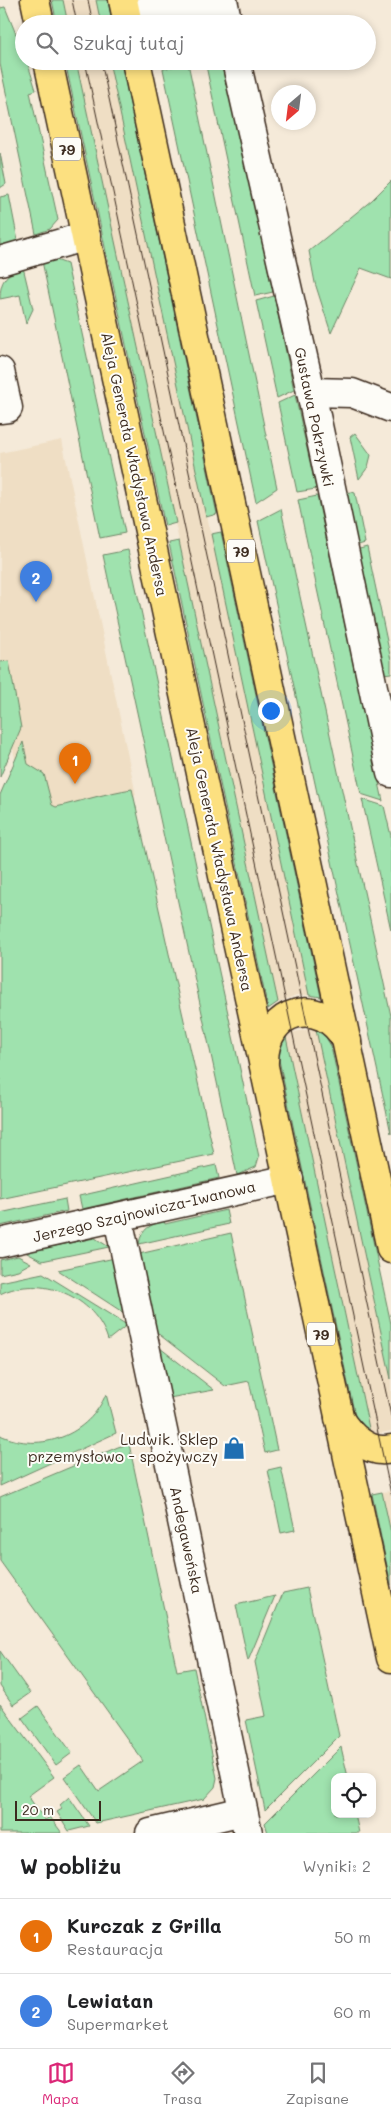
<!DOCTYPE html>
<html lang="pl">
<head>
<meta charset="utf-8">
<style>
  :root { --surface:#fff; --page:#f2f2f2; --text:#202124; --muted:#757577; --line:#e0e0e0; --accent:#db2777 }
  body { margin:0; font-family:Mali,sans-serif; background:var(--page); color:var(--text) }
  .controls { position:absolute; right:15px; bottom:15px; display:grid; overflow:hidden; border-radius:10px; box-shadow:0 2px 8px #0003 }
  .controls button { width:45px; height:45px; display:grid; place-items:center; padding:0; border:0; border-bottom:1px solid var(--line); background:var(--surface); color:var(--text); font:25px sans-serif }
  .compass { position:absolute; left:271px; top:85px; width:45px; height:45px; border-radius:50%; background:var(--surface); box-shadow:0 2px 8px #0003; rotate:208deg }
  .scale { position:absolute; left:15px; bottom:12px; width:86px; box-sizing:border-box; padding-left:5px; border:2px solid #3b2a1e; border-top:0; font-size:14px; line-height:18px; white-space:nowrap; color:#3b2a1e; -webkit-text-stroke:4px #fdfcf7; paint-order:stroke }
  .you { position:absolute; left:270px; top:710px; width:18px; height:18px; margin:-12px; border:4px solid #fff; border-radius:50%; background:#1a73e8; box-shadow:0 0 0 8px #1a73e833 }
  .badge { display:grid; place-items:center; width:32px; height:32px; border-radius:50%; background:var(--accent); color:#fff; font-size:16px; font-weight:700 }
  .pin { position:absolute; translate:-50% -41px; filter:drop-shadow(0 1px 2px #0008) }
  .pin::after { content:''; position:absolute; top:26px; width:18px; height:15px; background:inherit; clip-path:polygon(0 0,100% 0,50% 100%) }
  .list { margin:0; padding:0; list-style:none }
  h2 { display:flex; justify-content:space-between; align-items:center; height:65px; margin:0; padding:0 20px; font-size:21px }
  h2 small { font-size:16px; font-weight:400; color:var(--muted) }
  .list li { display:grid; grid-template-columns:32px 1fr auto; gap:15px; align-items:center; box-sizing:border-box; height:75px; padding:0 20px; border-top:1px solid var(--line) }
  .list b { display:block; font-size:19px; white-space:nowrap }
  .list p { margin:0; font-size:16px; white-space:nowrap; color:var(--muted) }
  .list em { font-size:16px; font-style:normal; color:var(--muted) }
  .icon { flex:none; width:28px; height:28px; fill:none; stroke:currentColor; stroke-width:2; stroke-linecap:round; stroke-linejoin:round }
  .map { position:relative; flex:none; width:391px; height:1833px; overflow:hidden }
  .search { position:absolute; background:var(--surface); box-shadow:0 2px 8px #0003; left:15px; right:15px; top:15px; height:55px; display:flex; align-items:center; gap:12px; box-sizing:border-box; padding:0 18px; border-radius:28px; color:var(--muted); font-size:19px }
  .sheet { height:215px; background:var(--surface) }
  nav { display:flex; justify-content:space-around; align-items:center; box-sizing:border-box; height:70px; border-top:1px solid var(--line); background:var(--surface); font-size:14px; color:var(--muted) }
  nav a { display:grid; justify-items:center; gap:2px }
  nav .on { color:var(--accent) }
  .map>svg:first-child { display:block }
</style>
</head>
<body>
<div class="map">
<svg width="391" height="1833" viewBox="0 0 391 1833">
  <rect width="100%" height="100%" fill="#f5ead9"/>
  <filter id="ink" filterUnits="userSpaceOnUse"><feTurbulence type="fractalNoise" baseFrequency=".02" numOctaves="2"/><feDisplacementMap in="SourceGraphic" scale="10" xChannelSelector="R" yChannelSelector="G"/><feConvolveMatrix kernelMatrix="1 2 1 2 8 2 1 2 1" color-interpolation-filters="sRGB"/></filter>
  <g filter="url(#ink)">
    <g fill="#efdec4">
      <path d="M63,0H96L101,24H68Z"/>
      <path d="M76,61H109L211,534L309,995H296L278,1003Z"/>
      <path d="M62,440L136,795L27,817L0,686V453Z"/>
      <path d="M310,1029L316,1030L391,1379V1431L381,1433H370L286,1037L290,1033Z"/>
      <path d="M391,1491V1533L382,1492Z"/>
    </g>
    <g fill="#9fe2ae" stroke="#6d8666">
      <path d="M52,0H63L68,24H57Z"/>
      <path d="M96,0H108L113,24H101Z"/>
      <path d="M5,7L24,54V61H27L36,90L30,92L58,220L50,229L36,234L0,64V8Z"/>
      <path d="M65,61H76L176,523L165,526Z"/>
      <path d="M109,61H121L217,514L206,517Z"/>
      <path d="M205,61H223L273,292L255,296Z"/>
      <path d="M188,63L277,488L256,502L163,69Z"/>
      <path d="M0,153L6,184L0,188Z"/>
      <path d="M391,181V279L361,268L331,333L315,283L309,251L372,200Z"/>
      <path d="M9,195L18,241L0,247V197Z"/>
      <path d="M56,260L67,264L125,533L100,538L42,261Z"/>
      <path d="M23,267L33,309L26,324L20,295L0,299C0,281 6,273 23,267Z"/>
      <path d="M274,296L294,390L277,398L256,301Z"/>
      <path d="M295,395L316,489L297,492L278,403Z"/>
      <path d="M355,433L371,455L368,467L359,479L350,437Z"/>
      <path d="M352,492L355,493L365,543L355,546L344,493Z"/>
      <path d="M317,496L383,801L361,794L298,500Z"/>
      <path d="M281,509L391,1016V1133L258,521Z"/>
      <path d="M221,532L321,997L309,995L211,534Z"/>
      <path d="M179,541L278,1002L268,1009L169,543Z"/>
      <path d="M367,547L391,660V673L383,674L356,550Z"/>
      <path d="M128,550L259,1157L256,1167L237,1175L103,555Z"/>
      <path d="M9,661L21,728L0,777V662Z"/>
      <path d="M23,742L28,764L44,774L52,805L56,807C82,801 106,793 132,789L214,1154L0,1199V795Z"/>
      <path d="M362,799L384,806L391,836V930Z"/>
      <path d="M316,1030L324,1034L331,1046L391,1324V1379Z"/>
      <path d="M286,1037L370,1433L355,1416L279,1060V1048Z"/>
      <path d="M216,1165L219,1178L82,1209L79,1196Z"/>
      <path d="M65,1199L67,1211L0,1226V1213Z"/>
      <path d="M226,1210L229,1224L139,1244C141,1229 151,1224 164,1221L165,1224Z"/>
      <path d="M231,1233L277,1450L265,1453L249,1381L225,1386L156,1332L139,1254Z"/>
      <path d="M95,1238L109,1247L42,1261L25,1252Z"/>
      <path d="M18,1256L31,1263L18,1270L0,1274V1260Z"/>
      <path d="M115,1258L127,1315L58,1270Z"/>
      <path d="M43,1273L127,1325L108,1340C95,1296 41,1274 0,1294V1282Z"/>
      <path d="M160,1348L214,1390L169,1398Z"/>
      <path d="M106,1394L116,1433L0,1486V1435C41,1454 89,1435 106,1394Z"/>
      <path d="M129,1444L177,1671L194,1668L217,1778L215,1787L204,1799L96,1823L64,1777L81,1765L99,1791L143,1761L0,1561V1497L118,1447Z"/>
      <path d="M281,1467L295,1530L281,1533L268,1470Z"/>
      <path d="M382,1492L391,1533V1585L372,1494Z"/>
      <path d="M307,1588L339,1736L265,1810L246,1720L266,1716L255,1662L283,1593Z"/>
      <path d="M275,1596L248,1661L236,1605Z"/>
      <path d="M0,1651L30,1693L13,1705L0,1686Z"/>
      <path d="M0,1704L54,1777L28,1796L45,1820L50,1817L62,1833H0Z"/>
      <path d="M38,1706L72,1753L56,1765L22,1718Z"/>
      <path d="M341,1747L348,1777H335V1814H355L359,1833H268L265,1823Z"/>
      <path d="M69,1797L89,1826L69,1831L57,1812L62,1809L60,1805Z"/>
    </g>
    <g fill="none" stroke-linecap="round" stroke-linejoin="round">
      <defs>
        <g id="minor">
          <path d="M223,0L228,24"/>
          <path d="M126,14L222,0"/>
          <path d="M236,61L311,392L391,773"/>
          <path d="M0,261L86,236"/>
          <path d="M0,371L8,408L0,409"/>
          <path d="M311,392L352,393L391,408"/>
          <path d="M118,1218L248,1833"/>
          <path d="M0,1243L289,1179"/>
          <path d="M150,1833L243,1811"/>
        </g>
        <g id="major">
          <path d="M35,0L40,24"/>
          <path d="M123,0L128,24"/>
          <path d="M48,61L391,1658"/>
          <path d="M136,61L391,1249"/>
          <path d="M264,1061C265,1008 321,994 347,1041"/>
          <path d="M339,1418C349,1435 369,1455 391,1449"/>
        </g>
      </defs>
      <use href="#minor" stroke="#3b2a1e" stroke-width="31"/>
      <use href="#major" stroke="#3b2a1e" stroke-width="31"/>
      <use href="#minor" stroke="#fdfcf7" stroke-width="28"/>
      <use href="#major" stroke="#fce080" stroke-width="28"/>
      <g stroke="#3b2a1e" stroke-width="1">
        <path d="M72,0L77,24"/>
        <path d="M88,0L93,24"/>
        <path d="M85,61L391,1494"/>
        <path d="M101,61L391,1416"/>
      </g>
    </g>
  </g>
  <defs>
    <symbol id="shop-bare" viewBox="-9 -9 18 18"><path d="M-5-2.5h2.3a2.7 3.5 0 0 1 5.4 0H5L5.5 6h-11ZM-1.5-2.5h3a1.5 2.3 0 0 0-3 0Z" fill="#1f6fb2" stroke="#fdfcf7" stroke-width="2.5" paint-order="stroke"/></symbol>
  </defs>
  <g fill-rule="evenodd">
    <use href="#shop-bare" x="218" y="1432" width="32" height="32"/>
  </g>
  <g text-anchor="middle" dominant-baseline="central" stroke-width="4" stroke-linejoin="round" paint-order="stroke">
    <g fill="#fdfcf7" stroke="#75695f" stroke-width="1">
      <rect x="53" y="137.5" width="28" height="23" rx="4"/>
      <rect x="227" y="539.5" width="28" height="23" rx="4"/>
      <rect x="307" y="1322.5" width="28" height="23" rx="4"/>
    </g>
    <g font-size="14" font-weight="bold" fill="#3b2a1e">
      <text x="67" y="149">79</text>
      <text x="241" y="551">79</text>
      <text x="321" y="1334">79</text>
    </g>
    <g font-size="15" fill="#3b2a1e" stroke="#fdfcf7">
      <text transform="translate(315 417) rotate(78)">Gustawa Pokrzywki</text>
      <text transform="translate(135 464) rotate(78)">Aleja Generała Władysława Andersa</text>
      <text transform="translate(220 859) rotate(78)">Aleja Generała Władysława Andersa</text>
      <text transform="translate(144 1211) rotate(-13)">Jerzego Szajnowicza-Iwanowa</text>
      <text transform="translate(187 1540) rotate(78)">Andegaweńska</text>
    </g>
    <g font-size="15" fill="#3b2a1e" stroke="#fdfcf7" text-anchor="end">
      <text x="218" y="1439">Ludwik. Sklep<tspan x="218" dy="17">przemysłowo - spożywczy</tspan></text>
    </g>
  </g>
</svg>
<div class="controls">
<button><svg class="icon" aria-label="locate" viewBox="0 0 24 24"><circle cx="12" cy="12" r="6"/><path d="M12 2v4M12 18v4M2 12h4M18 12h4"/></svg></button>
</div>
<svg class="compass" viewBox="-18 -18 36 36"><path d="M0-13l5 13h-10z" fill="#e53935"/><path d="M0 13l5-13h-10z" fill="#757577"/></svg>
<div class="scale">20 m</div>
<div class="you"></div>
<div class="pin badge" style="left:75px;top:784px;background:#e8710a">1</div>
<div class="pin badge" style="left:36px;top:602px;background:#3f7fe0">2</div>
<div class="search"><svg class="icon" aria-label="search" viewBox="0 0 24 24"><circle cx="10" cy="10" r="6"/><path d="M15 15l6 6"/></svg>Szukaj tutaj</div>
</div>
<section class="sheet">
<h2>W pobliżu<small>Wyniki: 2</small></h2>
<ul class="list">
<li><span class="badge" style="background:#e8710a">1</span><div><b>Kurczak z Grilla</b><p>Restauracja</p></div><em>50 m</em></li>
<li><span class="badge" style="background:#3f7fe0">2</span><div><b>Lewiatan</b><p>Supermarket</p></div><em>60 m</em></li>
</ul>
</section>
<nav>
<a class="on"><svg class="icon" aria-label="map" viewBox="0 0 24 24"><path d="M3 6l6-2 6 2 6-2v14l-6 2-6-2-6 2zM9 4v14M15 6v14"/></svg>Mapa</a>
<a><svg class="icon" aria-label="directions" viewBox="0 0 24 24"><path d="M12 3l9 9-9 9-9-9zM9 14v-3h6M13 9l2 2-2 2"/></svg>Trasa</a>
<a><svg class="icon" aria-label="saved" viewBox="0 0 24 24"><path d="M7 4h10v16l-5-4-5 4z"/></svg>Zapisane</a>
</nav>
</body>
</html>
